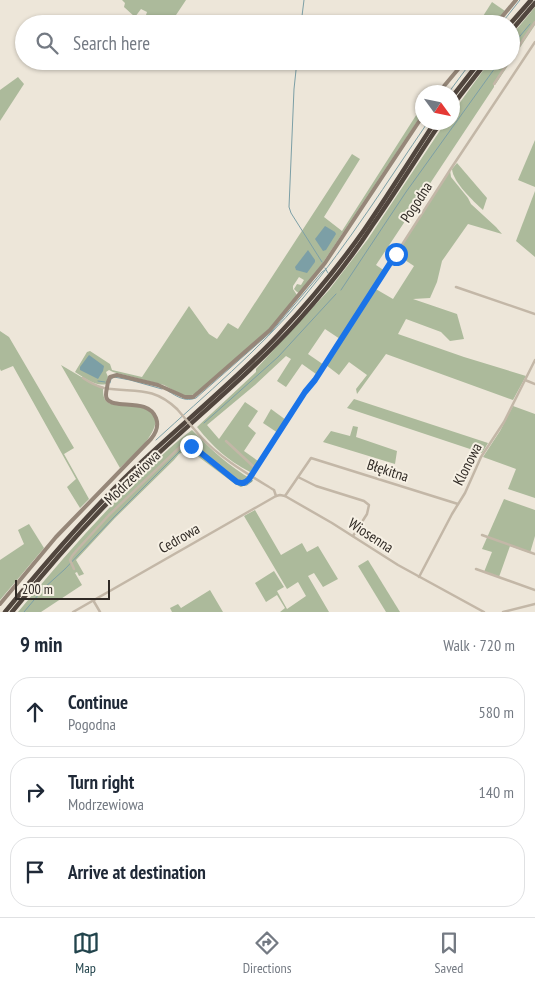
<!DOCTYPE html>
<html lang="en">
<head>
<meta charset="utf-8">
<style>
  :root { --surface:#fff; --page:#f2f2f3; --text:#1f2937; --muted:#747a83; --line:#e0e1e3; --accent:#22444c }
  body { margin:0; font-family:"PT Sans Narrow",sans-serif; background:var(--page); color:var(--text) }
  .compass { position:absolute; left:415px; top:85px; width:45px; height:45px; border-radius:50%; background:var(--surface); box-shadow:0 1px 4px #0004; rotate:123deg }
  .scale { position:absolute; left:15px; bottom:12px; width:95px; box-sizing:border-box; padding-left:5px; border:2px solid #312b26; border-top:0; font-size:14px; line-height:18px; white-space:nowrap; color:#312b26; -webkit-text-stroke:4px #f6f0e4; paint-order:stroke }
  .stop { position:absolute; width:15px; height:15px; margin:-11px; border:4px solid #1a73e8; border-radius:50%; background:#fff }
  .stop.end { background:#1a73e8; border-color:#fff; box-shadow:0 1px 5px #0008 }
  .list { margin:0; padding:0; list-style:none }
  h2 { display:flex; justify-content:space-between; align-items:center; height:65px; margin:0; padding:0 20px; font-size:21px }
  h2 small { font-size:16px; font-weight:400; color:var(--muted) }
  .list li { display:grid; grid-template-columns:32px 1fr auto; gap:15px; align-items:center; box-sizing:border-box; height:70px; margin:0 10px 10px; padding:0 10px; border:1px solid var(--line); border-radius:20px }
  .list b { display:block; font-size:19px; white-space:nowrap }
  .list p { margin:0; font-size:16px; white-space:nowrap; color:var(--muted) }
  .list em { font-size:16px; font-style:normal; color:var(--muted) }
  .icon { flex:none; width:28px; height:28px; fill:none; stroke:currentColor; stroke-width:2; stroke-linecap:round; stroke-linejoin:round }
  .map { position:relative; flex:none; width:535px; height:612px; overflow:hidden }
  .search { position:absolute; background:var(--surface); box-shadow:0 1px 4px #0004; left:15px; right:15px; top:15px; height:55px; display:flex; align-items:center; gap:12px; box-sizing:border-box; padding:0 18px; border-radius:28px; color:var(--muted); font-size:19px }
  .sheet { height:305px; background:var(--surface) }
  nav { display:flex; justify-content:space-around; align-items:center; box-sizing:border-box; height:70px; border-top:1px solid var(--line); background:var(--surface); font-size:14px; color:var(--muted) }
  nav a { display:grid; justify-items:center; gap:2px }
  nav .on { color:var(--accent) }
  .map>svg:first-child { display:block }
</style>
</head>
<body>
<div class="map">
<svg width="535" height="612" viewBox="0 0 535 612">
  <rect width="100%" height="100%" fill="#ede6d9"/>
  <g fill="#acba9b">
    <path d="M122,0H186L170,24H161L146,15L147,12L141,9L135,17L124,7L125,3Z"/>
    <path d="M492,2L505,11L494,24H478Z"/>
    <path d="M535,7V25L511,61V36Z"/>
    <path d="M490,61H511L495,85L494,84V87L376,265L385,271L340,339L325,329L308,354L324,365L374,288L393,299L414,266L396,254L450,170L451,177L468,198L471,204L496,227L502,234L468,224L442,261L437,282L430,298L413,299L457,314L464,339L450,341L441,332L406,319L398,334L464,357L526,376L513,400L386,354L357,394L356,389L367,375L349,362L339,375L326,365L313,386L310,384L316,374L302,364L286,387L277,381L291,359L286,356L255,385L207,425L219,439L245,402L258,411L248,426L256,433L244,451L258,461L250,472C226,459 214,448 197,427L256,372V369L329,290L368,239L445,123L452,122L453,112Z"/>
    <path d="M18,77L24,84L0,121V90Z"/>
    <path d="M422,106V114L320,267L299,293L297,292L294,289L297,284L301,285L304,280L299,277L293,286V289L297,295L270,328L196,393L190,396L180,394L164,385L113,372L109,370L106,372L108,377L106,384C96,387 83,377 75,372L87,352L90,351L110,364L112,370L142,377L189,306L209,334L217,339L228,323L238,329L352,154L360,159L324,217L342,231Z"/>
    <path d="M535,140V187L518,180Z"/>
    <path d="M457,163L487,198L483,210C473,201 453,182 452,169Z"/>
    <path d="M535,191V257L516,241Z"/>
    <path d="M0,331L9,337L74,448L64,454L89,499L80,508L67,487L76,479L13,366L1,371L0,369Z"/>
    <path d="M61,365L95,385L103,387C103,395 103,401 111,404C121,405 133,405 143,408C177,420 131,457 120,468Z"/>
    <path d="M354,399L488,443L482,453L347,408Z"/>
    <path d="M513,406L535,414V498L508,489L516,469L483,457L500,431Z"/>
    <path d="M271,409L286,420L278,433L263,423Z"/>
    <path d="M353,426L358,427L356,437L397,451L395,464L323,442L331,431L350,436Z"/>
    <path d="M192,430C212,450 228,466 253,480L252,482L241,487L235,484L192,452L187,450L179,454L174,460L115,518L76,560L84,574L79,576L77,572L75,573L82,585L41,612H18C58,564 99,516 144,473C159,458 175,442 192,430Z"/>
    <path d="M504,499L535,510V536L530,553L510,546L499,577L484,572L492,552L482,549Z"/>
    <path d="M255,510L281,555L302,543L307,552L318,546L338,579L323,587L314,573L308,576L329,612H280L285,608L277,595L266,602L255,583L274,571L284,587L277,591L287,609L306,596L298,582L287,589L244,516Z"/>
    <path d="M29,524L44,548L0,600V560L24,544L18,530Z"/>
    <path d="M368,560L400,612H386L358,566Z"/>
    <path d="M210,590L223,612H172L170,608L178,604L181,608Z"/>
  </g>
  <g fill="#7c9fa6">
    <path d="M325,226L335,232L336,234L326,250L323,251L315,239Z"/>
    <path d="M308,250L315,260V262L307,273L296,270L295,267Z"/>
    <path d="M89,355L104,366L103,371L98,379L80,370V367Z"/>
  </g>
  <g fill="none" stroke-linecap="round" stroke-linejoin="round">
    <g stroke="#7c9fa6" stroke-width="1">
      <path d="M301,24L304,0"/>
      <path d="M501,24L520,0"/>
      <path d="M511,47L530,24"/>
      <path d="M297,61L294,89L289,207L291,213L322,262"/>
      <path d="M449,92L472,61"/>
      <path d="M325,268L328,273"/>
      <path d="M341,290L406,192L500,61"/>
      <path d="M98,381L105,382"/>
      <path d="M110,383L111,379L114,377L130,380L162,389"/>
      <path d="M168,391C178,397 185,402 196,398L272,331L322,272L325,270"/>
      <path d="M204,423L278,357L336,294"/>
      <path d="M156,440C206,394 258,351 303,298C349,243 387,182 428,122"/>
      <path d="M24,612L44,588L65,569L114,517L181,450L186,448L194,451L240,486L247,485L252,481"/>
    </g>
    <g stroke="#c3b7a7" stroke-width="2.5">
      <path d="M511,58L535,22"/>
      <path d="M494,84L509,61"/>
      <path d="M456,287L535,314"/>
      <path d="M83,378C89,382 96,386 104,388C134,393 152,385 177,409"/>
      <path d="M525,380L535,384"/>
      <path d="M200,436C221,459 248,474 274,490L276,496"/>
      <path d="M226,441L255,468"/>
      <path d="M298,477L316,486L364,501L369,505L367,514L353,536"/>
      <path d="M285,496L311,458L458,504"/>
      <path d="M482,535L535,554"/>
      <path d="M74,569L70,560L72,556L77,550L109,515L180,447L186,446L194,448L237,482L243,483L249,479L305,392L315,380L450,170L535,42"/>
      <path d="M476,569L535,590"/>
      <path d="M419,577L452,514L465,493L481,457L504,422L535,360"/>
      <path d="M93,600L100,612"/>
      <path d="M73,612L276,496L280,495L285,496L332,523L398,565L484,612"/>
      <path d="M503,612L535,604"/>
    </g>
    <g stroke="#968779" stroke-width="4">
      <path d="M496,24L516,0"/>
      <path d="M439,92L465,61"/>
      <path d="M0,604L56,537L151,439C156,433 159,426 156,418C148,397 115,410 107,399C105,396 106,392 107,388C107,384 108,381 110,377L117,375L158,385L185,397H193L199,392L270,330L325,263L422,117"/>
    </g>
    <g stroke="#51463e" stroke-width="4.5">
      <path d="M510,24L531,0"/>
      <path d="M511,31L535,3"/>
      <path d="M452,97L480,61"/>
      <path d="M452,106L487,61"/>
      <path d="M5,612C46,562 88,513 134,469C181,424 233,383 278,335C309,302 338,267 364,230C388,195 411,158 435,122"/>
      <path d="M12,612C53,561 96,512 144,467C195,418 250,374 298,321C325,291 350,260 372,226C396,192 417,157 441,122"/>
    </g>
    <path stroke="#c3b7a7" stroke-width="2.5" d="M177,409L200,436"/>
  </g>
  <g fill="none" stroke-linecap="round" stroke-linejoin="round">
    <path stroke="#1a73e8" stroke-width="6" d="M191,446L201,453L237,482C243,484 245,483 249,479L305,392L315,380L396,254"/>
  </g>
  <g text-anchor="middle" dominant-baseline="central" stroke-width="4" stroke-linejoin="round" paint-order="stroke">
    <g font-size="15" fill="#312b26" stroke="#f6f0e4">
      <text transform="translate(416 202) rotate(-57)">Pogodna</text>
      <text transform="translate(467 464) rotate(-63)">Klonowa</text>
      <text transform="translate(388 470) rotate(18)">Błękitna</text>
      <text transform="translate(132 477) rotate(-44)">Modrzewiowa</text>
      <text transform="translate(371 535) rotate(33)">Wiosenna</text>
      <text transform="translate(179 538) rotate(-30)">Cedrowa</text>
    </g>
  </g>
</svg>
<svg class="compass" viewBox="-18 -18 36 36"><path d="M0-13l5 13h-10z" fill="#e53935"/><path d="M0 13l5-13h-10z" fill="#747a83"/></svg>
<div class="scale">200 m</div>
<div class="stop" style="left:396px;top:254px"></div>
<div class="stop end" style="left:191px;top:446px"></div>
<div class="search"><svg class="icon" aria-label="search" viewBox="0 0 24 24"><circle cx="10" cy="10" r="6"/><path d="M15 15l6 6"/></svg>Search here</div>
</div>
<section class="sheet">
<h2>9 min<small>Walk · 720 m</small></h2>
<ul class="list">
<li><svg class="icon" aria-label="ahead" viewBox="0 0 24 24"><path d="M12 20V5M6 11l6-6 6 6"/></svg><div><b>Continue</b><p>Pogodna</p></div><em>580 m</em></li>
<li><svg class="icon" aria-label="right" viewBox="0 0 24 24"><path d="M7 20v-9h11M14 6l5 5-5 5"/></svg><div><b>Turn right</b><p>Modrzewiowa</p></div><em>140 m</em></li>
<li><svg class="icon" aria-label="arrive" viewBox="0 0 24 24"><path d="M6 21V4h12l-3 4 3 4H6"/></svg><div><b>Arrive at destination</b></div></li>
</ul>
</section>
<nav>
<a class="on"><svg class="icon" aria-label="map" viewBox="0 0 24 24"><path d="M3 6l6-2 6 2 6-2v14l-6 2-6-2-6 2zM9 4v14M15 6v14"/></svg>Map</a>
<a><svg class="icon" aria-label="directions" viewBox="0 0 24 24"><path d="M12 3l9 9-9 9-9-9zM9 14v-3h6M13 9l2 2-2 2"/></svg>Directions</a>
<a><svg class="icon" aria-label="saved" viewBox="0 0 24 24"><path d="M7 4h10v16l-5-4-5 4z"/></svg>Saved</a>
</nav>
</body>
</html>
